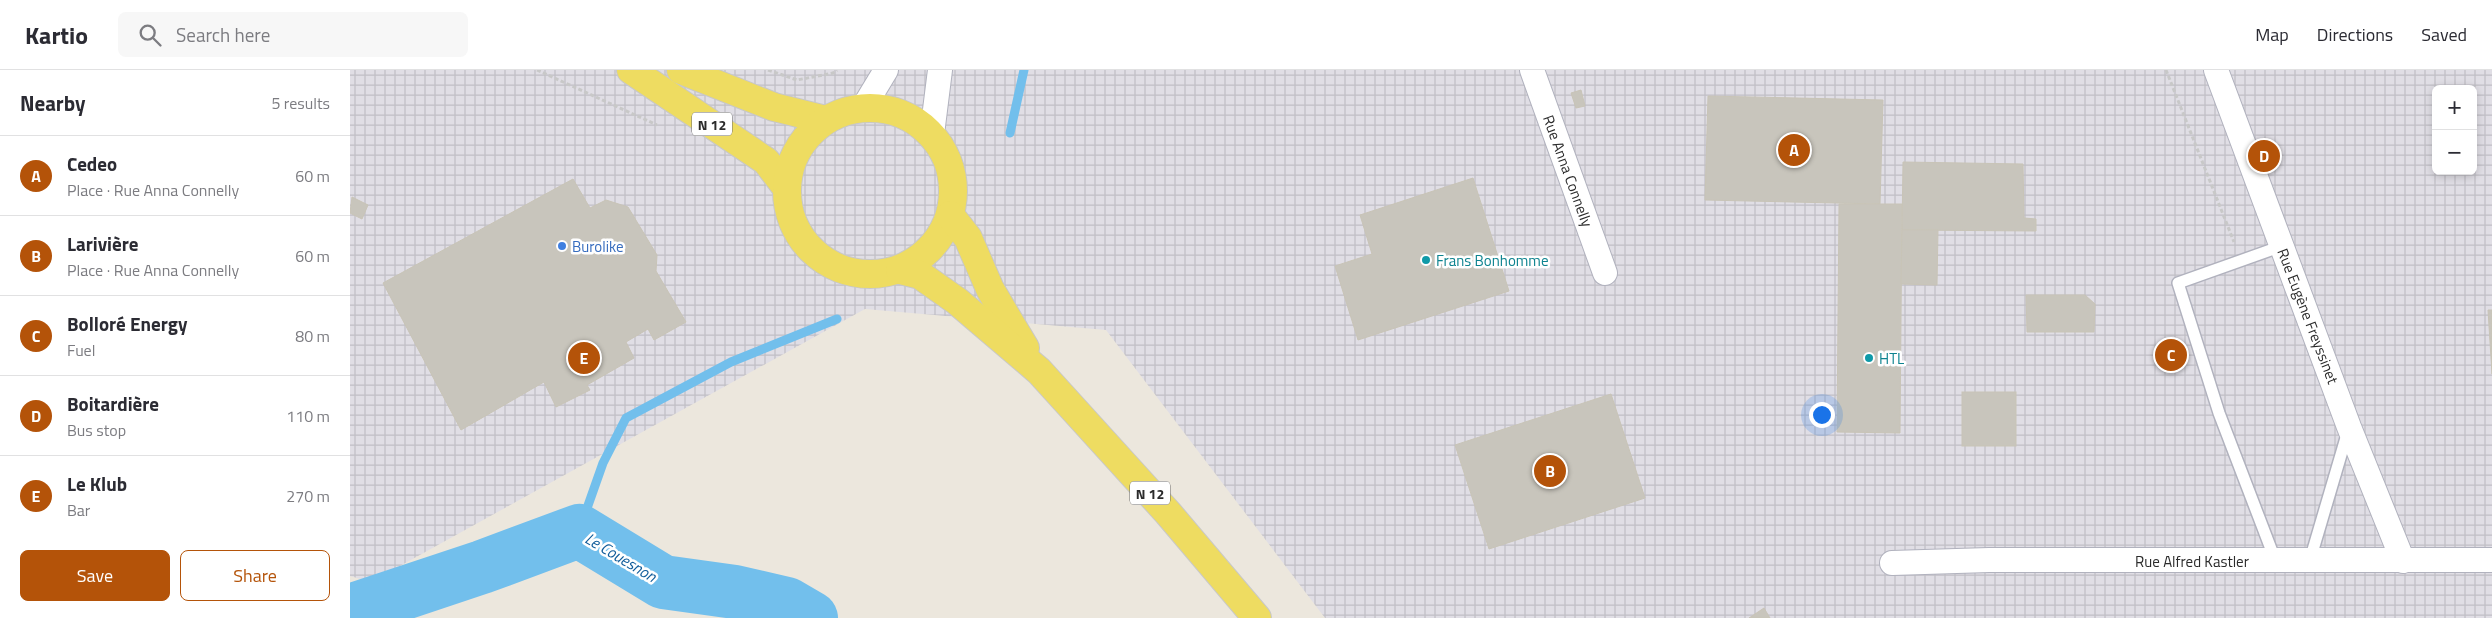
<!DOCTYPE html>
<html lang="en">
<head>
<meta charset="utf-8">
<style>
  :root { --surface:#fff; --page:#f7f7f7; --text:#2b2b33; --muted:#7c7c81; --line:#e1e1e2; --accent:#b45309 }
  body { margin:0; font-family:"Titillium Web",sans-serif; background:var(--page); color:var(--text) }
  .controls { position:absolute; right:15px; top:15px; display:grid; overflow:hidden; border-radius:8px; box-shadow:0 2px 8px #0003 }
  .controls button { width:45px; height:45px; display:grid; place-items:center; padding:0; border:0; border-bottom:1px solid var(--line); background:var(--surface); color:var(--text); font:25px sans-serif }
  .you { position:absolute; left:1471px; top:344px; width:18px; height:18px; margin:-12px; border:4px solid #fff; border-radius:50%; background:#1a73e8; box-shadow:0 0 0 8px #1a73e833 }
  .badge { display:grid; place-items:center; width:32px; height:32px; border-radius:50%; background:var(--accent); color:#fff; font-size:16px; font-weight:700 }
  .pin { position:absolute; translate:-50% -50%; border:2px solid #fff; box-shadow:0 1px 5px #0006 }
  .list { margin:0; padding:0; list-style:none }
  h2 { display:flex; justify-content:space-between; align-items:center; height:65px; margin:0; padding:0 20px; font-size:21px }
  h2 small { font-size:16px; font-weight:400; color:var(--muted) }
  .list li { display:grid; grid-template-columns:32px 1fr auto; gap:15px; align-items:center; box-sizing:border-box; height:80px; padding:0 20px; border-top:1px solid var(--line) }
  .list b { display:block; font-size:19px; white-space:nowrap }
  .list p { margin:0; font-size:16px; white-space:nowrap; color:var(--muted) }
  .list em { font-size:16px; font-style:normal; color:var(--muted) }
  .actions { display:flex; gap:10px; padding:15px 20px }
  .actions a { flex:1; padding:11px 0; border:1px solid var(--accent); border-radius:8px; text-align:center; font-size:18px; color:var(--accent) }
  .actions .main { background:var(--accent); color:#fff }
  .icon { flex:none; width:28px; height:28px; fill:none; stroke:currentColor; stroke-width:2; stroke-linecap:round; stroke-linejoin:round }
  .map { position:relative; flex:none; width:2142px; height:548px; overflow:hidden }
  header { display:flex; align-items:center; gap:30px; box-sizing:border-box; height:70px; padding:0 25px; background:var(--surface); border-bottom:1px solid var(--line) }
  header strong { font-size:24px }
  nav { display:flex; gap:28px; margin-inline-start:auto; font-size:18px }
  .search { width:350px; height:45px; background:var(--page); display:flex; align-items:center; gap:12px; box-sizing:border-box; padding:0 18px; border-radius:8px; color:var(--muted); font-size:19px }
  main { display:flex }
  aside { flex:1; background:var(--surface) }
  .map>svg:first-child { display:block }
</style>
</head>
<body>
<header>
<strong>Kartio</strong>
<div class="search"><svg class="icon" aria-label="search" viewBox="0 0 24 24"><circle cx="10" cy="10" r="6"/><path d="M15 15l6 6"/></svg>Search here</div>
<nav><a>Map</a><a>Directions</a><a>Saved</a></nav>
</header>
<main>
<aside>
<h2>Nearby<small>5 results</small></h2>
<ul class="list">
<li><span class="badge">A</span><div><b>Cedeo</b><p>Place · Rue Anna Connelly</p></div><em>60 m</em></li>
<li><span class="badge">B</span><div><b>Larivière</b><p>Place · Rue Anna Connelly</p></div><em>60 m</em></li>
<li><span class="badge">C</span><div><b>Bolloré Energy</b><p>Fuel</p></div><em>80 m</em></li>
<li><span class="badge">D</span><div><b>Boitardière</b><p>Bus stop</p></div><em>110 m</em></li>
<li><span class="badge">E</span><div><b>Le Klub</b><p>Bar</p></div><em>270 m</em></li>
</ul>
<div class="actions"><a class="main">Save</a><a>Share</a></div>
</aside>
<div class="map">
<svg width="2142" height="548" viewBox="0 0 2142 548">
  <defs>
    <pattern id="industrial-grid" width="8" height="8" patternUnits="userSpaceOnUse" patternTransform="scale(1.25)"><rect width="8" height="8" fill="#e0dee5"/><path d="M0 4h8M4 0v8" fill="none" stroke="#c0bfc5"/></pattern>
  </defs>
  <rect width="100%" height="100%" fill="#ece7dd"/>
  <path fill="url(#industrial-grid)" fill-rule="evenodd" d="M0,0H2142V548H975L756,260L515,239L21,512L0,506ZM2086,19H2123V101H2086Z"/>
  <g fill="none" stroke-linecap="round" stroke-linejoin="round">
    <g stroke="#72bfec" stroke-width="9">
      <path d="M660,63L674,0"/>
      <path d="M229,461L253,393L276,348L381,292L487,249"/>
    </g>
    <path stroke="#72bfec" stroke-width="54" d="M0,541L132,497L229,461L313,512L385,522L437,534L461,548"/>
  </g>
  <g fill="#c8c5bc" stroke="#c8c4b7">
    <path d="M1231,20L1235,36L1226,38L1221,23Z"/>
    <path d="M1358,26L1533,30L1530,134L1355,130Z"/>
    <path d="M1553,92L1673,94L1674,148L1686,149V161L1552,160Z"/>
    <path d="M1123,108L1159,221L1008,270L985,196L1022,184L1010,145Z"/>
    <path d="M223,109L240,138L256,130L278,137L307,185L306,201L336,252L304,270L298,259L276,272L284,288L237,315L240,320L206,337L194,312L111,360L33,213Z"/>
    <path d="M2,127L18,135L12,149L0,143Z"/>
    <path d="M1489,134H1552L1550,363L1487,362Z"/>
    <path d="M1552,160H1588L1587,215L1551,214Z"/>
    <path d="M1676,225H1735L1745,234L1744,262H1677Z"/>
    <path d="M2138,240H2142V304Z"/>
    <rect x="1612" y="322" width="54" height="54"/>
    <path d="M1261,324L1295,428L1139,479L1105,375Z"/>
    <path d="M1414,538L1420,548H1399Z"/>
  </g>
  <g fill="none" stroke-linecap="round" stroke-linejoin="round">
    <defs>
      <g id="service">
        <path d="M1960,490L1998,361"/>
        <path d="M1926,492L1869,343L1828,213L1932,176"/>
      </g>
      <g id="minor">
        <path d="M1182,0L1255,203"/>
        <path d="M1866,0L1999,357L2053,491"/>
        <path d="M513,38L536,0"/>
        <path d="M582,64L590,0"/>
        <path d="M1542,493L1639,490H2142"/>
      </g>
      <g id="primary">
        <path d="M281,0L416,91L436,117"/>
        <path d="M331,0L424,37L476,50"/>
        <circle cx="520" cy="121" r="83"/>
        <path d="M600,145L618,168L640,219L675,278"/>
        <path d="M550,200L570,205L607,231L689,301L818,443L907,548"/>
      </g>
    </defs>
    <use href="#service" stroke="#b1b2be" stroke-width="14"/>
    <use href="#minor" stroke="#b1b2be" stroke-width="26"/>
    <use href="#primary" stroke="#c8c8c8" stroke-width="30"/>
    <g stroke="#c8c8c8" stroke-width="3" stroke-dasharray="4 2.5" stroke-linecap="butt">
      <path d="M187,0L307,55"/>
      <path d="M418,0L447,10L483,3L487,0"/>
      <path d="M1816,0L1884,172"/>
    </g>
    <use href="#service" stroke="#fff" stroke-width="11"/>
    <use href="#minor" stroke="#fff" stroke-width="24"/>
    <use href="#primary" stroke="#eedc61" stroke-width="28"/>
  </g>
  <circle fill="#3f7fe0" stroke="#fff" stroke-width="2" cx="212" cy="176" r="5"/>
  <g fill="#0f9aa8" stroke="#fff" stroke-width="2">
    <circle cx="1076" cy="190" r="5"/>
    <circle cx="1519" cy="288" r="5"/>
  </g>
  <g text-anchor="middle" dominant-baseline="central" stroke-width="5" stroke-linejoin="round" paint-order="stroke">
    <g fill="#fff" stroke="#6b6b6b" stroke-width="1">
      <rect x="342" y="42.5" width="40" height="23" rx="4"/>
      <rect x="780" y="411.5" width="40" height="23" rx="4"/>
    </g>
    <g font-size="14" font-weight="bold" fill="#2b2b2b">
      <text x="362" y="54">N 12</text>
      <text x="800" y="423">N 12</text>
    </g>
    <g font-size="15" fill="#2b2b2b" stroke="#fff">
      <text transform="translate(1218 101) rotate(70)">Rue Anna Connelly</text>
      <text transform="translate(1958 246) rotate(69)">Rue Eugène Freyssinet</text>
      <text x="1842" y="491">Rue Alfred Kastler</text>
    </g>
    <g font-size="15" fill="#366cbe" stroke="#fff" text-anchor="start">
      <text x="222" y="176">Burolike</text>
    </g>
    <g font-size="15" fill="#0d838f" stroke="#fff" text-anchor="start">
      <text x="1086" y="190">Frans Bonhomme</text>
      <text x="1529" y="288">HTL</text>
    </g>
    <g font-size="16" font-style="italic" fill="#105c9a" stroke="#fff">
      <text transform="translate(271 487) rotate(31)">Le Couesnon</text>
    </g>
  </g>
</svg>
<div class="controls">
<button>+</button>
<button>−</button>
</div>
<div class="you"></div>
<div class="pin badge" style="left:1444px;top:80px">A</div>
<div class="pin badge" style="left:1200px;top:401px">B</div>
<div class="pin badge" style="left:1821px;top:285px">C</div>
<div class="pin badge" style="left:1914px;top:86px">D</div>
<div class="pin badge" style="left:234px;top:288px">E</div>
</div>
</main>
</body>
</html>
